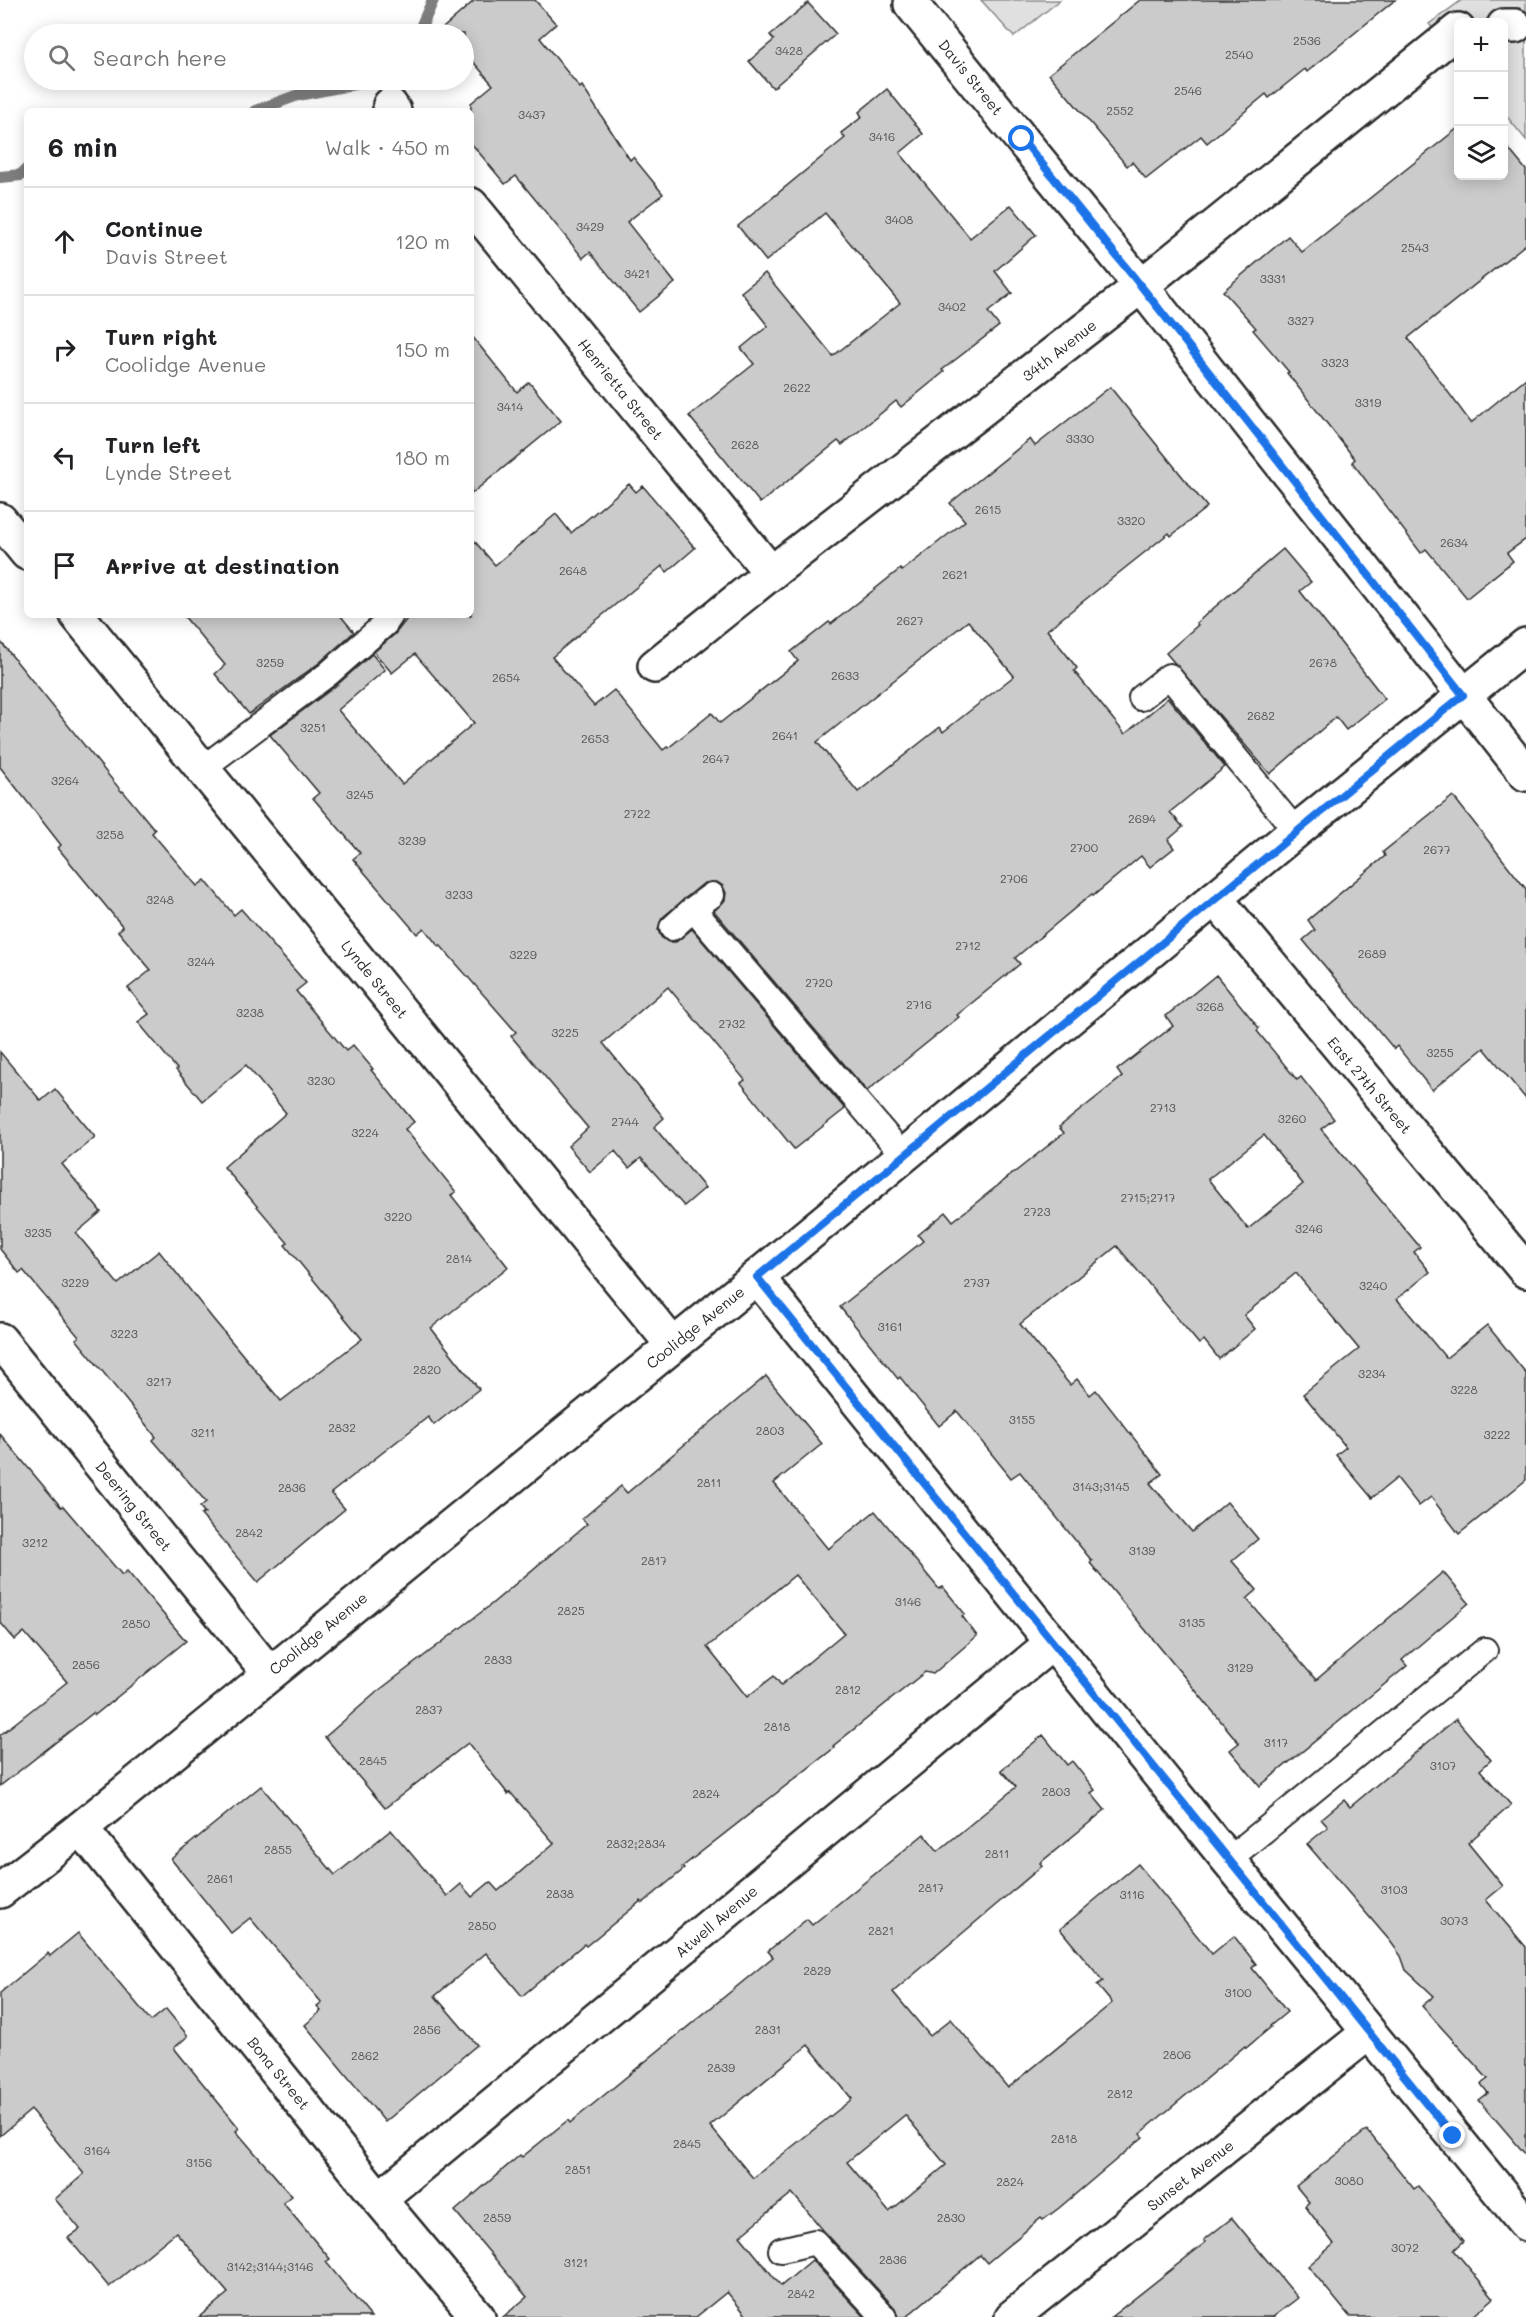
<!DOCTYPE html>
<html lang="en">
<head>
<meta charset="utf-8">
<style>
  :root { --surface:#fff; --page:#f6f6f6; --text:#202124; --muted:#757577; --line:#e0e0e0 }
  body { margin:0; font-family:Mali,sans-serif; background:var(--page); color:var(--text) }
  .controls { position:absolute; right:18px; top:18px; display:grid; overflow:hidden; border-radius:9px; box-shadow:0 3px 15px #0003 }
  .controls button { width:54px; height:54px; display:grid; place-items:center; padding:0; border:0; border-bottom:2px solid var(--line); background:var(--surface); color:var(--text); font:30px sans-serif }
  .stop { position:absolute; width:18px; height:18px; margin:-14px; border:4px solid #1a73e8; border-radius:50%; background:#fff }
  .stop.end { background:#1a73e8; border-color:#fff; box-shadow:0 2px 6px #0008 }
  .list { margin:0; padding:0; list-style:none }
  h2 { display:flex; justify-content:space-between; align-items:center; height:78px; margin:0; padding:0 24px; font-size:26px }
  h2 small { font-size:20px; font-weight:400; color:var(--muted) }
  .list li { display:grid; grid-template-columns:39px 1fr auto; gap:18px; align-items:center; box-sizing:border-box; height:108px; padding:0 24px; border-top:2px solid var(--line) }
  .list b { display:block; font-size:22px; white-space:nowrap }
  .list p { margin:0; font-size:20px; white-space:nowrap; color:var(--muted) }
  .list em { font-size:20px; font-style:normal; color:var(--muted) }
  .icon { flex:none; width:33px; height:33px; fill:none; stroke:currentColor; stroke-width:2; stroke-linecap:round; stroke-linejoin:round }
  .map { position:relative; flex:none; width:1526px; height:2317px; overflow:hidden }
  .search { position:absolute; background:var(--surface); box-shadow:0 3px 15px #0003; left:24px; top:24px; width:450px; height:66px; display:flex; align-items:center; gap:15px; box-sizing:border-box; padding:0 21px; border-radius:33px; color:var(--muted); font-size:22px }
  .panel { position:absolute; background:var(--surface); box-shadow:0 3px 15px #0003; left:24px; top:108px; width:450px; height:510px; border-radius:9px }
  .map>svg:first-child { display:block }
</style>
</head>
<body>
<div class="map">
<svg width="1526" height="2317" viewBox="0 0 1526 2317">
  <rect width="100%" height="100%" fill="#fff"/>
  <filter id="ink" filterUnits="userSpaceOnUse"><feTurbulence type="fractalNoise" baseFrequency=".0167" numOctaves="2"/><feDisplacementMap in="SourceGraphic" scale="12" xChannelSelector="R" yChannelSelector="G"/><feConvolveMatrix kernelMatrix="1 2 1 2 8 2 1 2 1" color-interpolation-filters="sRGB"/></filter>
  <g filter="url(#ink)">
    <g fill="#e0e0e0" stroke="#868686" stroke-width="1.5">
      <path d="M981,0H1060L1014,37Z"/>
      <path d="M1462,0H1526V140L1504,113V22H1458V59L1429,24Z"/>
    </g>
    <g fill="none" stroke-linecap="round" stroke-linejoin="round">
      <g stroke="#7e7e7e" stroke-width="12">
        <path d="M418,34L433,0"/>
        <path d="M255,111L298,95L375,80"/>
        <path d="M0,177L21,175L27,169"/>
      </g>
    </g>
    <g fill="#cbcbcb" stroke="#2b2b2b" stroke-width="1.5" fill-rule="evenodd">
      <path d="M475,0H535L556,24L540,38L580,88L582,86L630,160L633,157L663,194L627,222L675,283L639,312L590,252L583,258L516,176L505,184L471,143V103L493,85L464,51V34H449L443,28Z"/>
      <path d="M1140,0H1395L1307,72L1305,69L1269,98L1266,94L1207,143L1201,136L1146,179L1132,162L1127,166L1049,74Z"/>
      <path d="M808,3L836,34L773,88L749,61L774,40L770,35Z"/>
      <path d="M887,89L923,134L900,153L970,238L1011,205L1036,235L995,271L1012,293L988,312L999,326L942,370L944,372L901,407L896,401L842,445L838,441L760,503L689,416L754,364L741,348L768,326L741,292L765,273L833,356L900,303L825,213L766,261L738,226L845,138L841,133L862,117L859,112Z"/>
      <path d="M1458,128V176H1503V142L1526,170V244L1408,338L1471,423L1526,378V539L1507,553L1513,561L1467,598L1426,549L1421,553L1352,462L1355,459L1287,373L1289,372L1253,330L1256,328L1223,291L1288,236L1302,252Z"/>
      <path d="M471,335L517,392L529,382L561,421L471,494Z"/>
      <path d="M1110,387L1207,507L1171,536L1169,533L1047,630L1077,668L1074,671L1125,734L1168,698L1225,767L1170,812L1183,827L1168,840L1174,848L1150,867L1141,856L1093,896L1092,894L1015,958L1020,964L957,1015L959,1017L867,1091L714,911L725,900L726,893L723,886L717,882L704,883L662,918L658,930L661,937L668,942H676L692,929L845,1109L794,1149L741,1083L745,1080L668,987L603,1043L664,1118L654,1127L705,1188L684,1206L641,1158L629,1168L615,1151L590,1172L568,1146L588,1128L511,1036L516,1032L440,945L439,947L424,928L417,934L353,859L360,853L313,798L319,793L270,735L337,685L372,654L385,670L338,710L402,784L474,723L415,654L392,673L374,652L395,634L410,615H471V537L495,565L556,514L571,533L629,484L636,492L643,486L695,548L667,572L662,566L552,657L594,706L614,690L663,750L667,747L668,748L712,713L720,723L798,661L791,652L829,622L831,624L900,569L902,571L965,521L950,503L1030,439L1035,446ZM968,621L1014,676L943,732L940,727L858,792L817,742Z"/>
      <path d="M1283,549L1311,582L1300,591L1385,699L1346,730L1336,717L1270,774L1166,653L1198,625L1196,623Z"/>
      <path d="M183,615H340L354,632L319,663L249,714L215,674L225,665Z"/>
      <path d="M0,641L122,792L123,791L155,830L152,833L197,886L205,880L234,915L241,909L306,983L296,991L346,1051L353,1045L373,1069L371,1070L414,1122L405,1129L456,1192L451,1195L508,1267L431,1328L479,1389L434,1425L428,1417L331,1493L345,1509L258,1582L201,1515L205,1513L200,1507L206,1502L153,1440L156,1437L76,1339L79,1337L23,1270L19,1273L0,1249V1052L41,1101L55,1089L95,1137L62,1164L101,1212L76,1233L118,1284L159,1251L213,1319L281,1401L362,1339L285,1245L288,1243L224,1167L286,1113L246,1065L202,1101L176,1070L177,1069L138,1022L149,1014L128,988L151,970L118,931L123,927L58,848L61,845L0,767Z"/>
      <path d="M1453,796L1526,889V1099L1484,1048L1432,1090L1397,1046L1394,1049L1303,940L1315,930L1308,920L1385,856L1383,852Z"/>
      <path d="M1216,975L1259,1028L1257,1031L1297,1080L1301,1077L1334,1119L1321,1129L1420,1247L1414,1252L1430,1272L1397,1299L1446,1358L1487,1325L1526,1373V1480L1459,1534L1431,1497L1419,1506L1397,1478L1372,1498L1336,1455L1346,1447L1303,1394L1359,1349L1296,1273L1244,1315L1255,1329L1219,1359L1204,1340L1199,1344L1117,1246L1020,1324L1070,1385L1077,1379L1090,1395L1096,1390L1162,1474L1150,1483L1192,1532L1227,1502L1258,1539L1232,1561L1257,1590L1247,1599L1316,1680L1443,1572L1469,1603L1402,1660L1407,1666L1260,1786L1230,1750L1239,1743L1090,1563L1092,1561L1020,1472L1011,1478L957,1411L939,1426L900,1377L898,1379L840,1307L923,1241L918,1235L946,1212L953,1221L1064,1133L1059,1127L1122,1077L1117,1070L1173,1026L1166,1016ZM1264,1135L1303,1184L1248,1229L1208,1179Z"/>
      <path d="M766,1376L822,1444L774,1483L828,1549L875,1511L939,1589L943,1587L965,1614L962,1616L977,1636L933,1674L925,1672L833,1746L834,1748L682,1867L684,1869L643,1903L641,1901L586,1946L584,1944L522,1996L486,1953L435,1996L477,2045L385,2122L305,2025L321,2011L317,2007L322,2003L250,1918L231,1933L171,1859L261,1786L335,1875L391,1830L447,1896L461,1884L472,1897L490,1882L498,1891L554,1843L510,1792L508,1794L468,1743L385,1808L325,1737L378,1691L488,1607L587,1524L582,1519L621,1486L627,1493ZM795,1575L844,1633L781,1685L774,1676L747,1697L707,1647Z"/>
      <path d="M0,1434L61,1507L63,1506L122,1575L127,1571L186,1641L95,1715L93,1713L0,1786V1735L67,1682L24,1632L15,1640L0,1622Z"/>
      <path d="M1456,1719L1491,1760L1480,1770L1511,1805L1468,1843L1503,1886L1486,1900L1526,1947V2155L1479,2100L1488,2093L1481,2084L1488,2079L1422,2006L1434,1996L1406,1970L1401,1956L1390,1941L1307,1844L1328,1827L1321,1819L1344,1800L1350,1807Z"/>
      <path d="M1043,1735L1067,1765L1072,1761L1095,1790L1091,1793L1105,1810L1040,1863L1042,1866L893,1992L930,2036L951,2019L1008,2088L1112,2003L1097,1985L1103,1981L1060,1929L1138,1864L1212,1954L1234,1936L1256,1964L1252,1968L1287,2012L1270,2026L1271,2027L1246,2048L1245,2046L1161,2116L1140,2134L1143,2137L1059,2208L1043,2220L1041,2218L987,2263L980,2255L906,2317H898L894,2307L823,2230L792,2193L740,2236L781,2286L812,2260L865,2317H744L746,2315L727,2292L696,2317H503L527,2297L455,2211L520,2155L522,2157L568,2120L570,2123L773,1957L768,1951L807,1919L812,1925L924,1834L938,1851L1016,1787L1001,1770ZM808,2045L852,2099L753,2178L710,2126ZM905,2115L946,2165L889,2212L847,2162Z"/>
      <path d="M78,1933L151,2021L166,2009L188,2036L174,2048L239,2128L236,2131L292,2196L283,2203L330,2259L326,2262L371,2317H199L228,2293L176,2232L109,2287L68,2238L80,2229L55,2199L84,2174L31,2110L0,2136V1993L48,1953L50,1956Z"/>
      <path d="M1367,2130L1414,2189L1418,2186L1464,2241L1454,2250L1494,2298L1472,2317H1350L1308,2266L1334,2244L1305,2206L1309,2202L1296,2186Z"/>
      <path d="M1232,2218L1298,2298L1273,2317H1111L1206,2242L1204,2240Z"/>
    </g>
    <g fill="none" stroke-linecap="round" stroke-linejoin="round">
      <defs>
        <g id="service">
          <path d="M1141,698L1169,676L1296,831"/>
          <path d="M203,768L328,674L385,624L391,615"/>
          <path d="M693,909L712,895"/>
          <path d="M672,928L693,909L904,1156"/>
          <path d="M1228,1860L1485,1650"/>
          <path d="M781,2250L815,2242L884,2317"/>
        </g>
        <g id="minor">
          <path d="M912,0L911,4L1141,286L1526,774"/>
          <path d="M1504,26H1515"/>
          <path d="M390,105L394,111"/>
          <path d="M471,205L771,573"/>
          <path d="M0,520L27,553"/>
          <path d="M77,615L672,1344"/>
          <path d="M655,666L771,573L1141,286L1458,30"/>
          <path d="M1215,898L1526,1271"/>
          <path d="M757,1277L1228,1860L1526,2224"/>
          <path d="M0,1340L269,1673"/>
          <path d="M81,1828L379,2199L478,2317"/>
          <path d="M379,2199L1052,1643"/>
          <path d="M1012,2317L1368,2033"/>
        </g>
        <path id="tertiary" d="M0,1891L81,1828L757,1277L1296,831L1526,645"/>
      </defs>
      <use href="#service" stroke="#2b2b2b" stroke-width="28"/>
      <use href="#minor" stroke="#2b2b2b" stroke-width="38"/>
      <use href="#tertiary" stroke="#2b2b2b" stroke-width="38"/>
      <use href="#service" stroke="#fff" stroke-width="24"/>
      <use href="#minor" stroke="#fff" stroke-width="33"/>
      <use href="#tertiary" stroke="#fff" stroke-width="33"/>
    </g>
  </g>
  <g fill="none" stroke-linecap="round" stroke-linejoin="round" filter="url(#ink)">
    <path stroke="#1a73e8" stroke-width="8" d="M1022,139L1141,286L1463,695L757,1277L1453,2136"/>
  </g>
  <g text-anchor="middle" dominant-baseline="central" stroke-width="4.5" stroke-linejoin="round" paint-order="stroke">
    <g font-size="12" fill="#535353">
      <text x="1307" y="40">2536</text>
      <text x="789" y="50">3428</text>
      <text x="1239" y="54">2540</text>
      <text x="1188" y="90">2546</text>
      <text x="1120" y="110">2552</text>
      <text x="532" y="114">3437</text>
      <text x="882" y="136">3416</text>
      <text x="899" y="219">3408</text>
      <text x="590" y="226">3429</text>
      <text x="1415" y="247">2543</text>
      <text x="637" y="273">3421</text>
      <text x="1273" y="278">3331</text>
      <text x="952" y="306">3402</text>
      <text x="1301" y="320">3327</text>
      <text x="1335" y="362">3323</text>
      <text x="797" y="387">2622</text>
      <text x="1368" y="402">3319</text>
      <text x="510" y="406">3414</text>
      <text x="1080" y="438">3330</text>
      <text x="745" y="444">2628</text>
      <text x="988" y="509">2615</text>
      <text x="1131" y="520">3320</text>
      <text x="1454" y="542">2634</text>
      <text x="573" y="570">2648</text>
      <text x="955" y="574">2621</text>
      <text x="910" y="620">2627</text>
      <text x="270" y="662">3259</text>
      <text x="1323" y="662">2678</text>
      <text x="845" y="675">2633</text>
      <text x="506" y="677">2654</text>
      <text x="1261" y="715">2682</text>
      <text x="313" y="727">3251</text>
      <text x="785" y="735">2641</text>
      <text x="595" y="738">2653</text>
      <text x="716" y="758">2647</text>
      <text x="65" y="780">3264</text>
      <text x="360" y="794">3245</text>
      <text x="637" y="813">2722</text>
      <text x="1142" y="818">2694</text>
      <text x="110" y="834">3258</text>
      <text x="412" y="840">3239</text>
      <text x="1084" y="847">2700</text>
      <text x="1437" y="849">2677</text>
      <text x="1014" y="878">2706</text>
      <text x="459" y="894">3233</text>
      <text x="160" y="899">3248</text>
      <text x="968" y="945">2712</text>
      <text x="1372" y="953">2689</text>
      <text x="523" y="954">3229</text>
      <text x="201" y="961">3244</text>
      <text x="819" y="982">2720</text>
      <text x="919" y="1004">2716</text>
      <text x="1210" y="1006">3268</text>
      <text x="250" y="1012">3238</text>
      <text x="732" y="1023">2732</text>
      <text x="565" y="1032">3225</text>
      <text x="1440" y="1052">3255</text>
      <text x="321" y="1080">3230</text>
      <text x="1163" y="1107">2713</text>
      <text x="1292" y="1118">3260</text>
      <text x="625" y="1121">2744</text>
      <text x="365" y="1132">3224</text>
      <text x="1148" y="1197">2715;2717</text>
      <text x="1037" y="1211">2723</text>
      <text x="398" y="1216">3220</text>
      <text x="1309" y="1228">3246</text>
      <text x="38" y="1232">3235</text>
      <text x="459" y="1258">2814</text>
      <text x="75" y="1282">3229</text>
      <text x="977" y="1282">2737</text>
      <text x="1373" y="1285">3240</text>
      <text x="890" y="1326">3161</text>
      <text x="124" y="1333">3223</text>
      <text x="427" y="1369">2820</text>
      <text x="1372" y="1373">3234</text>
      <text x="159" y="1381">3217</text>
      <text x="1464" y="1389">3228</text>
      <text x="1022" y="1419">3155</text>
      <text x="342" y="1427">2832</text>
      <text x="770" y="1430">2803</text>
      <text x="203" y="1432">3211</text>
      <text x="1497" y="1434">3222</text>
      <text x="709" y="1482">2811</text>
      <text x="1101" y="1486">3143;3145</text>
      <text x="292" y="1487">2836</text>
      <text x="249" y="1532">2842</text>
      <text x="35" y="1542">3212</text>
      <text x="1142" y="1550">3139</text>
      <text x="654" y="1560">2817</text>
      <text x="908" y="1601">3146</text>
      <text x="571" y="1610">2825</text>
      <text x="1192" y="1622">3135</text>
      <text x="136" y="1623">2850</text>
      <text x="498" y="1659">2833</text>
      <text x="86" y="1664">2856</text>
      <text x="1240" y="1667">3129</text>
      <text x="848" y="1689">2812</text>
      <text x="429" y="1709">2837</text>
      <text x="777" y="1726">2818</text>
      <text x="1276" y="1742">3117</text>
      <text x="373" y="1760">2845</text>
      <text x="1443" y="1765">3107</text>
      <text x="1056" y="1791">2803</text>
      <text x="706" y="1793">2824</text>
      <text x="636" y="1843">2832;2834</text>
      <text x="278" y="1849">2855</text>
      <text x="997" y="1853">2811</text>
      <text x="220" y="1878">2861</text>
      <text x="931" y="1887">2817</text>
      <text x="1394" y="1889">3103</text>
      <text x="560" y="1893">2838</text>
      <text x="1132" y="1894">3116</text>
      <text x="1454" y="1920">3073</text>
      <text x="482" y="1925">2850</text>
      <text x="881" y="1930">2821</text>
      <text x="817" y="1970">2829</text>
      <text x="1238" y="1992">3100</text>
      <text x="427" y="2029">2856</text>
      <text x="768" y="2029">2831</text>
      <text x="1177" y="2054">2806</text>
      <text x="365" y="2055">2862</text>
      <text x="721" y="2067">2839</text>
      <text x="1120" y="2093">2812</text>
      <text x="1064" y="2138">2818</text>
      <text x="687" y="2143">2845</text>
      <text x="97" y="2150">3164</text>
      <text x="199" y="2162">3156</text>
      <text x="578" y="2169">2851</text>
      <text x="1349" y="2180">3080</text>
      <text x="1010" y="2181">2824</text>
      <text x="497" y="2217">2859</text>
      <text x="951" y="2217">2830</text>
      <text x="1405" y="2247">3072</text>
      <text x="893" y="2259">2836</text>
      <text x="576" y="2262">3121</text>
      <text x="270" y="2266">3142;3144;3146</text>
      <text x="801" y="2293">2842</text>
    </g>
    <g font-size="15" fill="#2b2b2b" stroke="#fff">
      <text transform="translate(971 77) rotate(51)">Davis Street</text>
      <text transform="translate(1059 350) rotate(-38)">34th Avenue</text>
      <text transform="translate(621 389) rotate(51)">Henrietta Street</text>
      <text transform="translate(375 979) rotate(51)">Lynde Street</text>
      <text transform="translate(1370 1085) rotate(50)">East 27th Street</text>
      <text transform="translate(695 1327) rotate(-39)">Coolidge Avenue</text>
      <text transform="translate(134 1506) rotate(51)">Deering Street</text>
      <text transform="translate(318 1633) rotate(-39)">Coolidge Avenue</text>
      <text transform="translate(716 1921) rotate(-40)">Atwell Avenue</text>
      <text transform="translate(279 2073) rotate(51)">Bona Street</text>
      <text transform="translate(1190 2175) rotate(-38)">Sunset Avenue</text>
    </g>
  </g>
</svg>
<div class="controls">
<button>+</button>
<button>−</button>
<button><svg class="icon" aria-label="layers" viewBox="0 0 24 24"><path d="M12 4l9 5-9 5-9-5zM3 14l9 5 9-5"/></svg></button>
</div>
<div class="stop" style="left:1022px;top:139px"></div>
<div class="stop end" style="left:1453px;top:2136px"></div>
<div class="search"><svg class="icon" aria-label="search" viewBox="0 0 24 24"><circle cx="10" cy="10" r="6"/><path d="M15 15l6 6"/></svg>Search here</div>
<section class="panel">
<h2>6 min<small>Walk · 450 m</small></h2>
<ul class="list">
<li><svg class="icon" aria-label="ahead" viewBox="0 0 24 24"><path d="M12 20V5M6 11l6-6 6 6"/></svg><div><b>Continue</b><p>Davis Street</p></div><em>120 m</em></li>
<li><svg class="icon" aria-label="right" viewBox="0 0 24 24"><path d="M7 20v-9h11M14 6l5 5-5 5"/></svg><div><b>Turn right</b><p>Coolidge Avenue</p></div><em>150 m</em></li>
<li><svg class="icon" aria-label="left" viewBox="0 0 24 24"><path d="M17 20v-9H6M10 6l-5 5 5 5"/></svg><div><b>Turn left</b><p>Lynde Street</p></div><em>180 m</em></li>
<li><svg class="icon" aria-label="arrive" viewBox="0 0 24 24"><path d="M6 21V4h12l-3 4 3 4H6"/></svg><div><b>Arrive at destination</b></div></li>
</ul>
</section>
</div>
</body>
</html>
